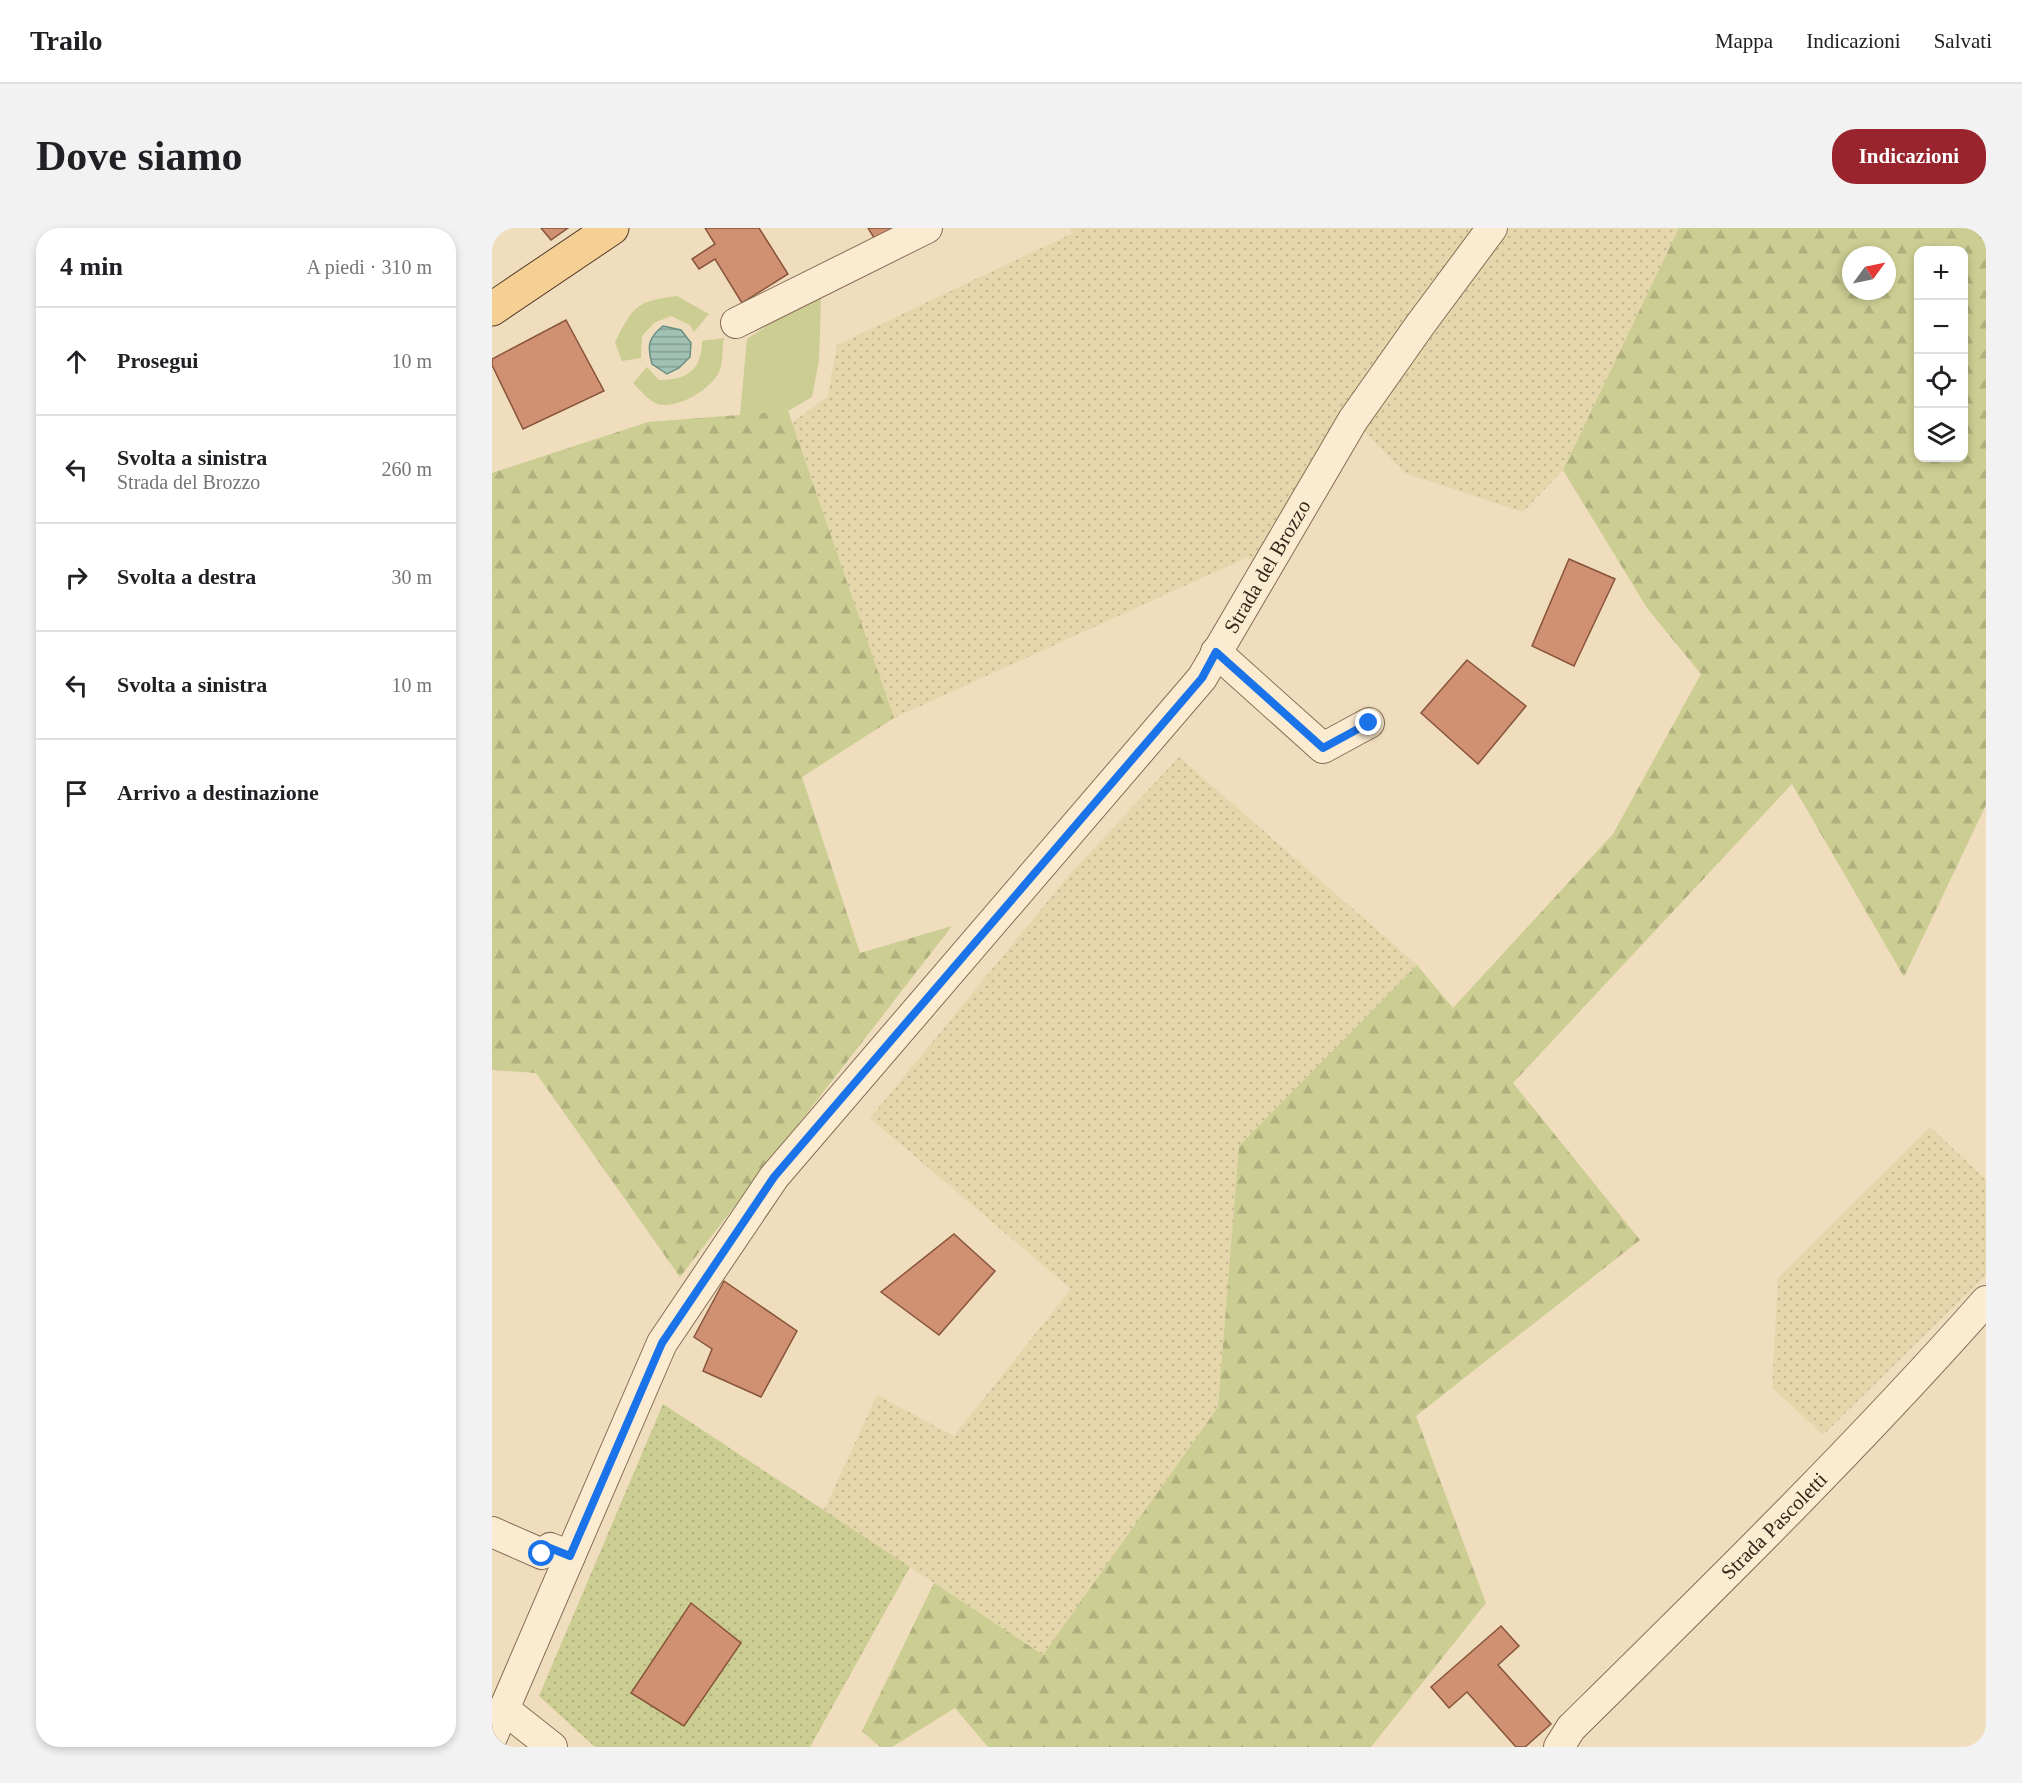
<!DOCTYPE html>
<html lang="it">
<head>
<meta charset="utf-8">
<style>
  :root { --surface:#fff; --page:#f2f2f2; --text:#202124; --muted:#757577; --line:#e0e0e0; --accent:#99242e }
  body { margin:0; font-family:"Times New Roman",serif; background:var(--page); color:var(--text) }
  .controls { position:absolute; right:18px; top:18px; display:grid; overflow:hidden; border-radius:12px; box-shadow:0 3px 9px #0003 }
  .controls button { width:54px; height:54px; display:grid; place-items:center; padding:0; border:0; border-bottom:2px solid var(--line); background:var(--surface); color:var(--text); font:30px sans-serif }
  .compass { position:absolute; left:1350px; top:18px; width:54px; height:54px; border-radius:50%; background:var(--surface); box-shadow:0 3px 9px #0003; rotate:57deg }
  .stop { position:absolute; width:18px; height:18px; margin:-14px; border:4px solid #1a73e8; border-radius:50%; background:#fff }
  .stop.end { background:#1a73e8; border-color:#fff; box-shadow:0 2px 6px #0008 }
  .list { margin:0; padding:0; list-style:none }
  h2 { display:flex; justify-content:space-between; align-items:center; height:78px; margin:0; padding:0 24px; font-size:26px }
  h2 small { font-size:20px; font-weight:400; color:var(--muted) }
  .list li { display:grid; grid-template-columns:39px 1fr auto; gap:18px; align-items:center; box-sizing:border-box; height:108px; padding:0 24px; border-top:2px solid var(--line) }
  .list b { display:block; font-size:22px; white-space:nowrap }
  .list p { margin:0; font-size:20px; white-space:nowrap; color:var(--muted) }
  .list em { font-size:20px; font-style:normal; color:var(--muted) }
  .icon { flex:none; width:33px; height:33px; fill:none; stroke:currentColor; stroke-width:2; stroke-linecap:round; stroke-linejoin:round }
  .map { position:relative; flex:none; width:1494px; height:1519px; overflow:hidden; border-radius:24px }
  header { display:flex; align-items:center; gap:36px; box-sizing:border-box; height:84px; padding:0 30px; background:var(--surface); border-bottom:2px solid var(--line) }
  header strong { font-size:28px }
  nav { display:flex; gap:33px; margin-inline-start:auto; font-size:21px }
  .intro { display:flex; align-items:center; justify-content:space-between; box-sizing:border-box; height:144px; padding:0 36px }
  h1 { margin:0; font-size:42px }
  .button { padding:15px 27px; border-radius:24px; background:var(--accent); color:#fff; font-size:21px; font-weight:700 }
  main { display:flex; gap:36px; padding:0 36px }
  aside { flex:1; background:var(--surface); border-radius:24px; box-shadow:0 3px 9px #0003 }
  .map>svg:first-child { display:block }
</style>
</head>
<body>
<header>
<strong>Trailo</strong>
<nav><a>Mappa</a><a>Indicazioni</a><a>Salvati</a></nav>
</header>
<div class="intro"><h1>Dove siamo</h1><a class="button">Indicazioni</a></div>
<main>
<aside>
<h2>4 min<small>A piedi · 310 m</small></h2>
<ul class="list">
<li><svg class="icon" aria-label="ahead" viewBox="0 0 24 24"><path d="M12 20V5M6 11l6-6 6 6"/></svg><div><b>Prosegui</b></div><em>10 m</em></li>
<li><svg class="icon" aria-label="left" viewBox="0 0 24 24"><path d="M17 20v-9H6M10 6l-5 5 5 5"/></svg><div><b>Svolta a sinistra</b><p>Strada del Brozzo</p></div><em>260 m</em></li>
<li><svg class="icon" aria-label="right" viewBox="0 0 24 24"><path d="M7 20v-9h11M14 6l5 5-5 5"/></svg><div><b>Svolta a destra</b></div><em>30 m</em></li>
<li><svg class="icon" aria-label="left" viewBox="0 0 24 24"><path d="M17 20v-9H6M10 6l-5 5 5 5"/></svg><div><b>Svolta a sinistra</b></div><em>10 m</em></li>
<li><svg class="icon" aria-label="arrive" viewBox="0 0 24 24"><path d="M6 21V4h12l-3 4 3 4H6"/></svg><div><b>Arrivo a destinazione</b></div></li>
</ul>
</aside>
<div class="map">
<svg width="1494" height="1519" viewBox="0 0 1494 1519">
  <defs>
    <pattern id="farmland-dots" width="8" height="8" patternUnits="userSpaceOnUse" patternTransform="scale(1.5)"><rect width="8" height="8" fill="#e5d7ab"/><path d="M2 2h.1M6 6h.1" fill="none" stroke="#c5b993" stroke-width="1.8" stroke-linecap="round"/></pattern>
    <pattern id="forest-firs" width="22" height="20" patternUnits="userSpaceOnUse" patternTransform="scale(1.5)"><rect width="22" height="20" fill="#cbcd92"/><path d="M5 1l3.5 6h-7zM16 11l3.5 6h-7z" fill="#afb07d"/></pattern>
    <pattern id="garden-dots" width="8" height="8" patternUnits="userSpaceOnUse" patternTransform="scale(1.5)"><rect width="8" height="8" fill="#cbcd92"/><path d="M2 2h.1M6 6h.1" fill="none" stroke="#afb07d" stroke-width="1.8" stroke-linecap="round"/></pattern>
    <pattern id="water-rules" width="6" height="5" patternUnits="userSpaceOnUse" patternTransform="scale(1.5)"><rect width="6" height="5" fill="#a2c1b5"/><path d="M0 2.5h6" fill="none" stroke="#859d92"/></pattern>
  </defs>
  <rect width="100%" height="100%" fill="#efddbe"/>
  <g fill="url(#farmland-dots)">
    <path d="M578,0H1187L1071,242L1031,284L913,245L861,192L768,350L756,329L402,490L300,195L336,168L345,117L581,5Z"/>
    <path d="M687,529L925,737L747,918L726,1179L551,1428L332,1282L385,1167L462,1208L579,1061L378,890L579,645Z"/>
    <path d="M1438,899L1494,952V1047L1331,1207L1280,1159L1286,1050Z"/>
  </g>
  <g fill="#cbcd92">
    <path d="M321,67L329,68L327,132L320,169L296,183L248,187L255,111Z"/>
    <path d="M185,68L217,86L202,104L198,97L179,88L162,95L150,108L149,130L130,133L123,115C140,79 144,73 185,68Z"/>
    <path d="M232,110C230,120 231,133 228,142C221,160 189,179 170,177C159,176 148,162 141,155L155,139L167,152C194,152 210,143 210,113Z"/>
  </g>
  <g fill="url(#forest-firs)" fill-rule="evenodd">
    <path d="M1187,0H1494V577L1412,749L1300,556L1021,855L1148,1012L924,1188L994,1375L879,1519H496L463,1480L400,1519H388L370,1503L442,1355L551,1427L726,1179L747,918L925,737L961,780L1121,606L1209,446L1155,380L1071,242ZM1472,22V230H1426V22ZM1359,27H1395V63H1359Z"/>
    <path d="M296,183L402,490L310,549L368,725L460,698L188,1049L44,845L0,842V245L156,194Z"/>
  </g>
  <path fill="url(#garden-dots)" d="M171,1176L418,1339L318,1519H103L47,1468Z"/>
  <path fill="url(#water-rules)" stroke="#698e82" stroke-width="1.5" d="M171,98L189,102L199,115L198,129L187,140L175,146L160,136C155,118 156,110 171,98Z"/>
  <g fill="#cf9172" stroke="#88543b" stroke-width="1.5">
    <path d="M49,0H76L59,12Z"/>
    <path d="M213,0H267L296,46L250,75L223,31L207,41L200,31L223,16Z"/>
    <path d="M376,0H411L386,16Z"/>
    <path d="M74,92L112,163L31,201L0,137V131Z"/>
    <path d="M1077,331L1123,351L1082,438L1040,418Z"/>
    <path d="M975,432L1034,478L986,536L929,485Z"/>
    <path d="M462,1006L503,1043L447,1107L389,1064Z"/>
    <path d="M232,1053L305,1103L269,1169L211,1143L220,1121L202,1109Z"/>
    <path d="M199,1375L249,1415L192,1498L139,1465Z"/>
    <path d="M1009,1398L1027,1418L1006,1437L1059,1496L1033,1519H1024L975,1464L957,1480L939,1459Z"/>
  </g>
  <g fill="none" stroke-linecap="round" stroke-linejoin="round">
    <defs>
      <g id="minor">
        <path d="M244,95L435,0"/>
        <path d="M724,424L831,520L877,495"/>
        <path d="M0,1304L50,1326L58,1320L78,1328"/>
        <path d="M12,1481L60,1519"/>
        <path id="s1" d="M0,1509L170,1115L282,949L710,450L861,192L928,97L1000,0"/>
        <path id="s2" d="M1067,1519L1079,1500C1220,1361 1362,1222 1494,1073"/>
      </g>
      <path id="major" d="M0,81L120,0"/>
    </defs>
    <use href="#minor" stroke="#886d56" stroke-width="32"/>
    <use href="#major" stroke="#553b2b" stroke-width="35"/>
    <use href="#minor" stroke="#faebd1" stroke-width="30"/>
    <use href="#major" stroke="#f5cf93" stroke-width="33"/>
  </g>
  <g fill="none" stroke-linecap="round" stroke-linejoin="round">
    <path stroke="#1a73e8" stroke-width="8" d="M50,1326L58,1320L78,1328L170,1115L282,949L710,450L724,424L831,520L877,495"/>
  </g>
  <g text-anchor="middle" dominant-baseline="central" stroke-width="6" stroke-linejoin="round" paint-order="stroke">
    <g font-size="21" fill="#37271b" stroke="#f6e7ce">
      <text stroke="none"><textPath href="#s1" startOffset="1416">Strada del Brozzo</textPath></text>
      <text stroke="none"><textPath href="#s2" startOffset="309">Strada Pascoletti</textPath></text>
    </g>
  </g>
</svg>
<div class="controls">
<button>+</button>
<button>−</button>
<button><svg class="icon" aria-label="locate" viewBox="0 0 24 24"><circle cx="12" cy="12" r="6"/><path d="M12 2v4M12 18v4M2 12h4M18 12h4"/></svg></button>
<button><svg class="icon" aria-label="layers" viewBox="0 0 24 24"><path d="M12 4l9 5-9 5-9-5zM3 14l9 5 9-5"/></svg></button>
</div>
<svg class="compass" viewBox="-18 -18 36 36"><path d="M0-13l5 13h-10z" fill="#e53935"/><path d="M0 13l5-13h-10z" fill="#757577"/></svg>
<div class="stop" style="left:50px;top:1326px"></div>
<div class="stop end" style="left:877px;top:495px"></div>
</div>
</main>
</body>
</html>
